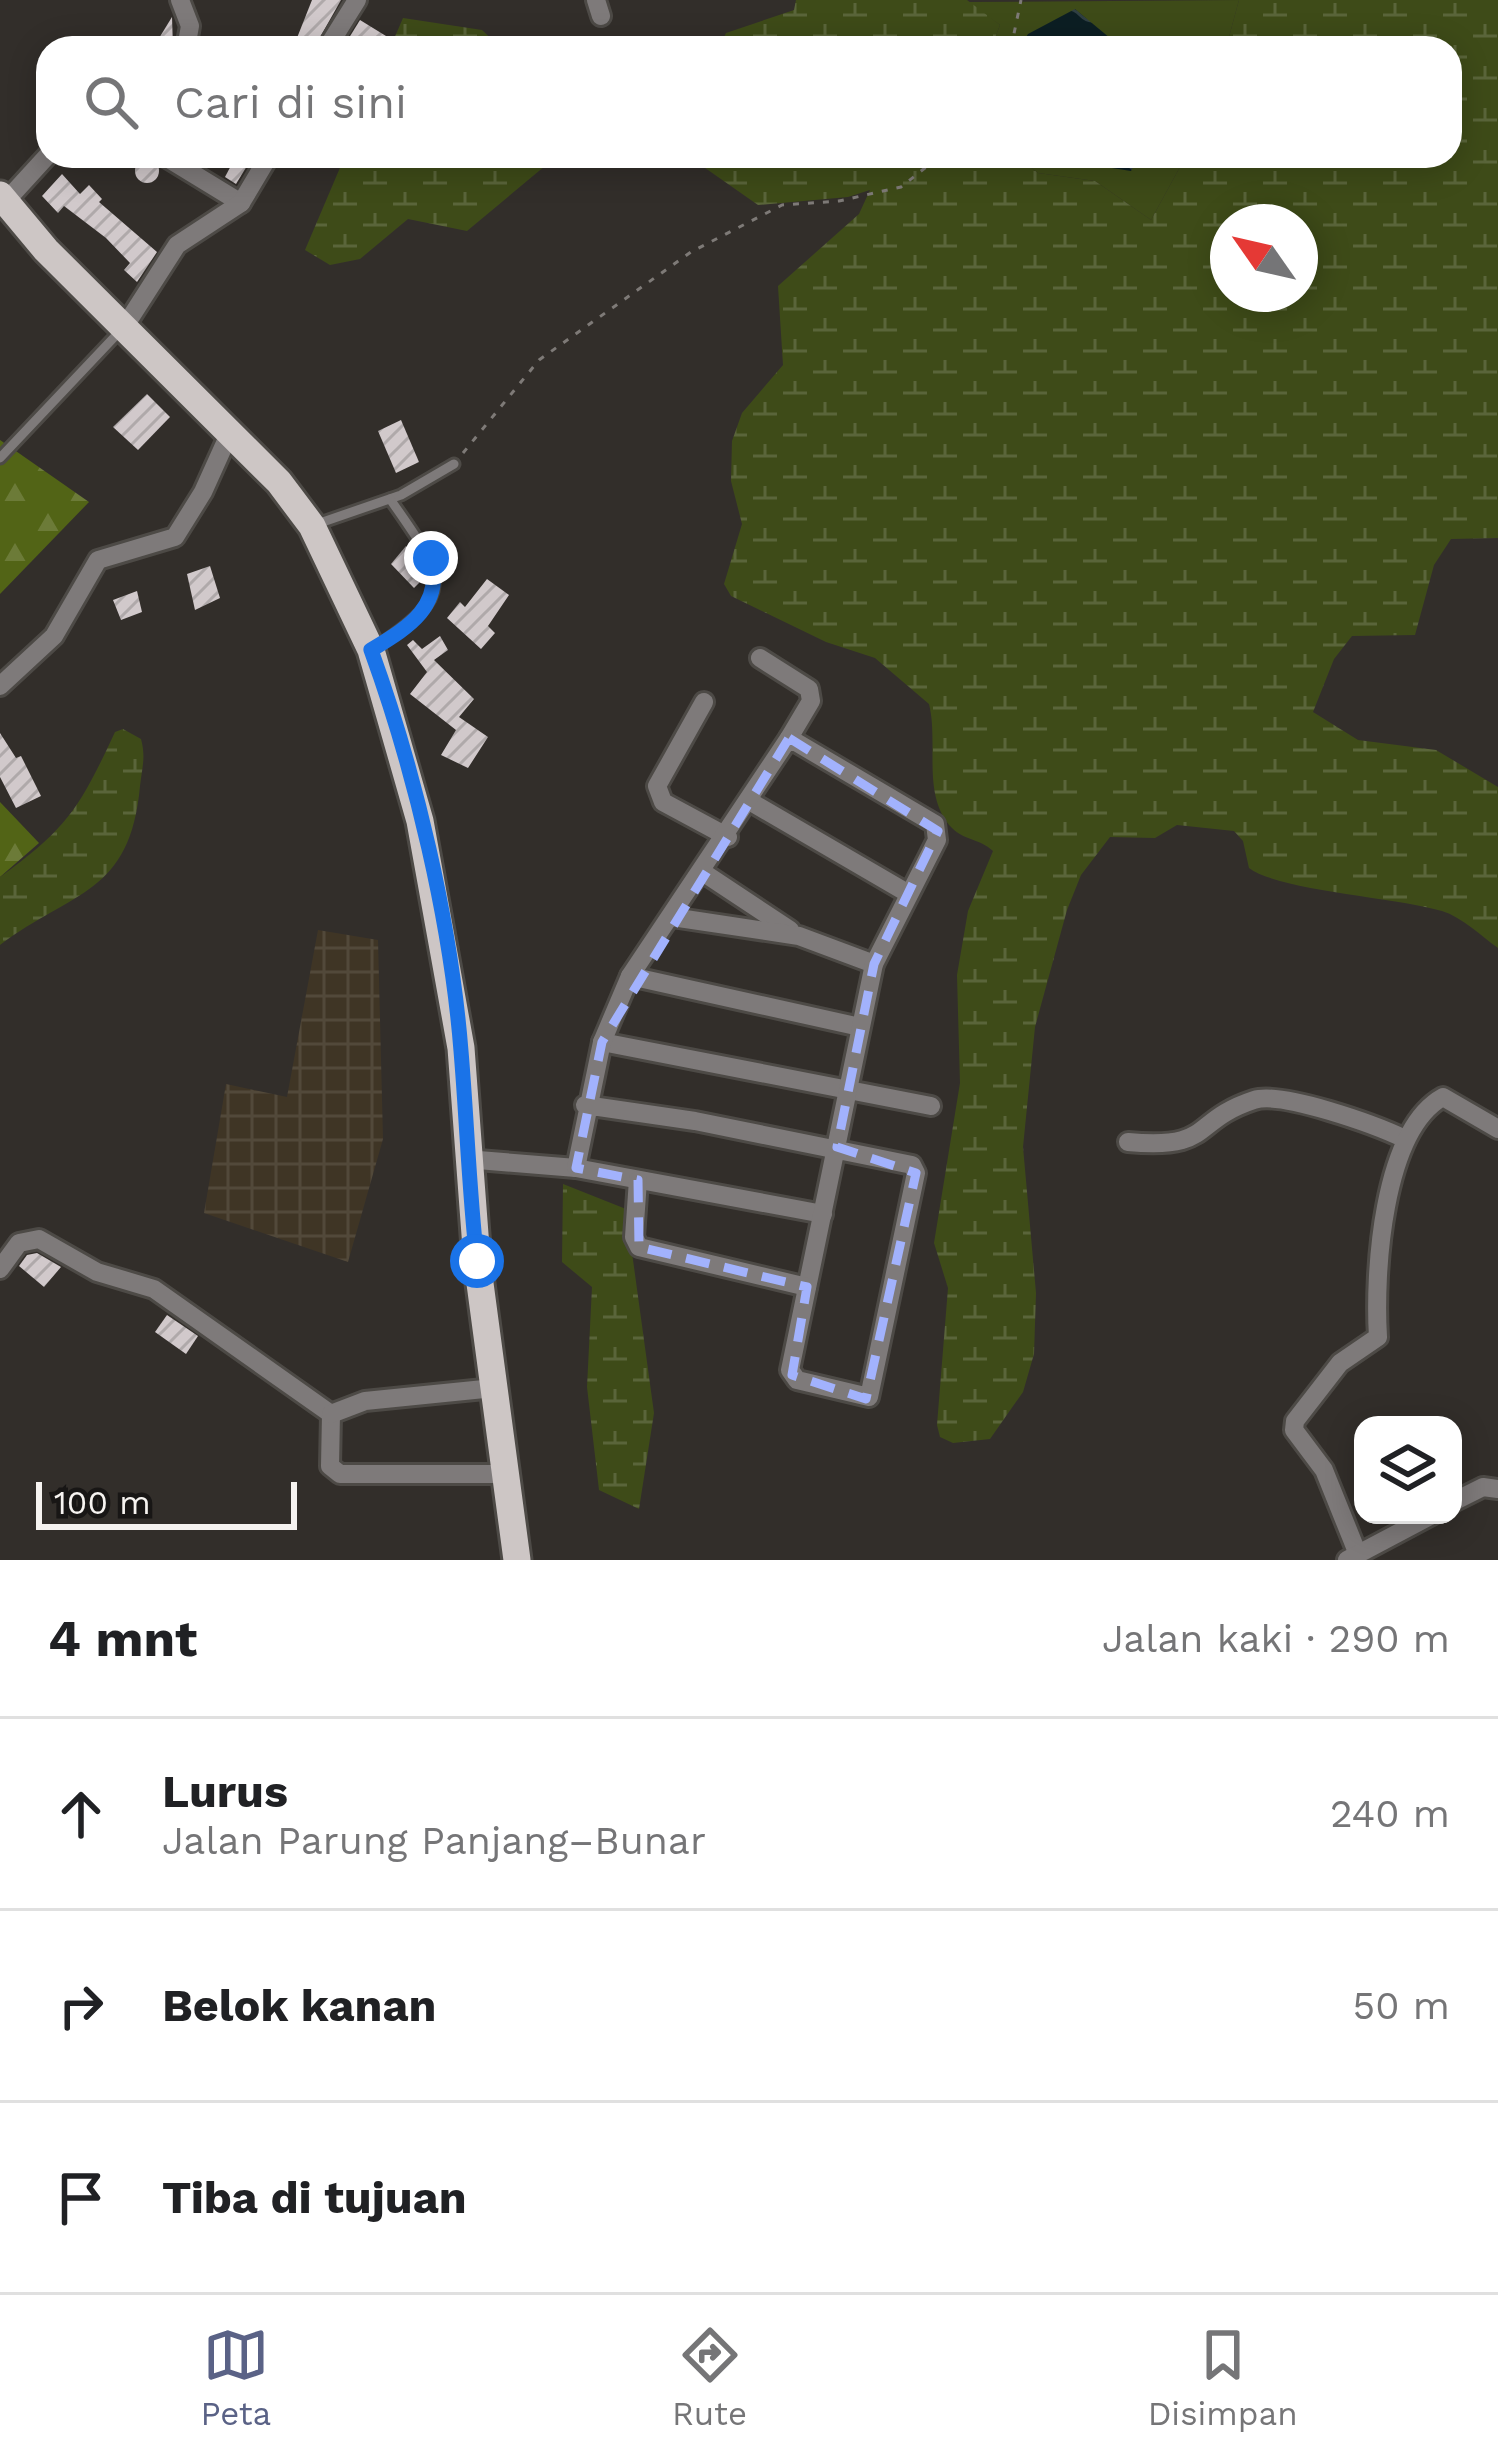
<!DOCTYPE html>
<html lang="id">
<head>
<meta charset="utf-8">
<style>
  :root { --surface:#fff; --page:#f2f2f2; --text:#202124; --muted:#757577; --line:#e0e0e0; --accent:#5a6286 }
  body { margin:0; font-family:"Work Sans",sans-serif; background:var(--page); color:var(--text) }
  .controls { position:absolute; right:36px; bottom:36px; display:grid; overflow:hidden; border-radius:24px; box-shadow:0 6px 30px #0003 }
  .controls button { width:108px; height:108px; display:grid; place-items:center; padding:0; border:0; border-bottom:3px solid var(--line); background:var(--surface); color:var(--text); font:60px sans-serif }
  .compass { position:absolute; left:1210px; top:204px; width:108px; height:108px; border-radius:50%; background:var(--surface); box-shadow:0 6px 30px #0003; rotate:304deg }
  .scale { position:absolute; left:36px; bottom:30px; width:261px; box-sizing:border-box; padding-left:12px; border:6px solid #f6f3f0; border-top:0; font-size:33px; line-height:42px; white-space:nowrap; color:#f6f3f0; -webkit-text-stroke:9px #181615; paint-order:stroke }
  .stop { position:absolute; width:36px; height:36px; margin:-27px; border:9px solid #1a73e8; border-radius:50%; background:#fff }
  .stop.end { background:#1a73e8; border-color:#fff; box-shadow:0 3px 12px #0008 }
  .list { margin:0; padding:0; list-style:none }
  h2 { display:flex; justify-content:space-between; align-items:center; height:156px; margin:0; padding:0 48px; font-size:51px }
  h2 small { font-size:39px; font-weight:400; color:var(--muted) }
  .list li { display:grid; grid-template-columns:78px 1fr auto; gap:36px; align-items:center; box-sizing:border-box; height:192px; padding:0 48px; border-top:3px solid var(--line) }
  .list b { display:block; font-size:45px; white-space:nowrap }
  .list p { margin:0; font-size:39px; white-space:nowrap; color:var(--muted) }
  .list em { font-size:39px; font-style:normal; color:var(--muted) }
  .icon { flex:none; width:66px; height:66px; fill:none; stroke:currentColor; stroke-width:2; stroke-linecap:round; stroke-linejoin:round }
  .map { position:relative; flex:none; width:1498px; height:1560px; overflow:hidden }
  .search { position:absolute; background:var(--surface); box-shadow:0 6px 30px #0003; left:36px; right:36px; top:36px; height:132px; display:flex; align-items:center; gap:30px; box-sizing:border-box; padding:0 42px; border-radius:36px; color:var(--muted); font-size:45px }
  .sheet { height:732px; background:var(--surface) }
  nav { display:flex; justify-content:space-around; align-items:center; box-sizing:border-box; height:168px; border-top:3px solid var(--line); background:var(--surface); font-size:33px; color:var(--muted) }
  nav a { display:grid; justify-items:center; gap:6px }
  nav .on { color:var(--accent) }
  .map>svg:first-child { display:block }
</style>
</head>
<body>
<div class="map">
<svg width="1498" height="1560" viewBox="0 0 1498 1560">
  <defs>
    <pattern id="industrial-grid" width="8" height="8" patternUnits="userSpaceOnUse" patternTransform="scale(3)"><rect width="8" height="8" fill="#3f3525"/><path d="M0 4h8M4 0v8" fill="none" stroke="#52493a"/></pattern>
    <pattern id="forest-firs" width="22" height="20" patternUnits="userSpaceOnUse" patternTransform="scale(3)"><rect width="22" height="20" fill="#526416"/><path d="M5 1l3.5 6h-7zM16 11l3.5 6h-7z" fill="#6c7b38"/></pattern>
    <pattern id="wetland-marsh" width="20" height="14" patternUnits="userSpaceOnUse" patternTransform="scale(3)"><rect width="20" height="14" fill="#3e4b18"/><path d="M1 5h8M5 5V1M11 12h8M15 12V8" fill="none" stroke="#5a653a"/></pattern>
    <pattern id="water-waves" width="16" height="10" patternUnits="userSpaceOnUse" patternTransform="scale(3)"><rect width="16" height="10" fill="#0c1e23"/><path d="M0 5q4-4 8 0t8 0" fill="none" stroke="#303f43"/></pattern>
    <pattern id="building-hatch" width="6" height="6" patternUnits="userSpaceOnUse" patternTransform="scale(3)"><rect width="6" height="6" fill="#d1c9cb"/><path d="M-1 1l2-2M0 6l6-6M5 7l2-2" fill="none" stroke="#afa9aa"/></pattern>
  </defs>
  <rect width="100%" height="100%" fill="#322e2a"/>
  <path fill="url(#industrial-grid)" d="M318,930L378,940L383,1139L348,1262L204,1213L226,1084L287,1097Z"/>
  <g fill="#3e4b18">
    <path d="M1239,0L1226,48H991L1000,25L967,2Z"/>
    <path d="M1016,156H1186L1151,220L1095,181L1038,173Z"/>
  </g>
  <g fill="url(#forest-firs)">
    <path d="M0,440L89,502L0,594Z"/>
    <path d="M0,802L39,843L0,877Z"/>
  </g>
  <g fill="url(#wetland-marsh)" fill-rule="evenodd">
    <path d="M796,0H967L1000,25L991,48H719L726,33L794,10Z"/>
    <path d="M1239,0H1498V538L1451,539L1434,565L1415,635L1352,636L1334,659L1313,712L1358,740L1436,750L1498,787V948C1481,936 1462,917 1442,911C1395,897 1280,891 1249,868L1243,841L1234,831L1177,825L1155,838L1110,837L1081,875L1067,910L1035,1027L1023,1147L1036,1293L1034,1354L1023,1392L990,1439L953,1443L940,1437L937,1425L948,1288L934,1243L960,1083L957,975L968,911L993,851C979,838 965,841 952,828C921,796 939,743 929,704L875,658L826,642L731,596L724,584L742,524L731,481L732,441L742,413L783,365L778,286L859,214L870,190L848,197L758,205L688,156H1016L1038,173L1095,181L1151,220L1186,156H1450V48H1226ZM1228,222H1300V294H1228Z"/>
    <path d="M403,18L482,30L501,48H390Z"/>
    <path d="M345,156H557L467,231L408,219L360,259L330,265L305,250Z"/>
    <path d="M123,729L141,739C146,757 142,768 140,786C130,895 73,890 0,945V877C68,828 80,807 115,732Z"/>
    <path d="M563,1184L626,1209L654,1413L639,1509L599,1490L587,1387L592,1287L562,1262Z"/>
  </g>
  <g fill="url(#water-waves)">
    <path d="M1075,9L1122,48H1019L1028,34Z"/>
    <path d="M1035,156H1139L1131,171Z"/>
  </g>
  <g fill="url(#building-hatch)">
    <path d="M312,0H341L314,48H293Z"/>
    <path d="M172,17L173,48H153Z"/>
    <path d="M360,20L386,36L378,48L344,46Z"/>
    <path d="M236,156H253L236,184L225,177Z"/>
    <circle cx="147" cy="171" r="12"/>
    <path d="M62,174L80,194L89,185L102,199L99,202L157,252L137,282L124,270L130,263L106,238L64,206L58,213L42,196Z"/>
    <path d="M147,394L170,417L138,450L113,427Z"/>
    <path d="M401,420L419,462L396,473L378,431Z"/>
    <path d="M406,546L423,568L424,578L414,588L391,564Z"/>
    <path d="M210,566L220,598L195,610L187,574Z"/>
    <path d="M487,579L509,595L488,626L495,633L481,649L447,618L460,602L465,607Z"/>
    <path d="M137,591L142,612L121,620L113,600Z"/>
    <path d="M440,636L448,650L434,660L474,699L459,717L488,737L468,768L441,755L456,730L410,694L427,672L407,645L413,640L422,649Z"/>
    <path d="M0,733L16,758L21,756L41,796L16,808L0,777Z"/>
    <path d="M37,1253L61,1267L44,1287L19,1266L27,1255Z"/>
    <path d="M167,1315L198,1336L186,1354L155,1332Z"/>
  </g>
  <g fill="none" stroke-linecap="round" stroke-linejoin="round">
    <defs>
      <g id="service">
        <path d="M0,458L121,330"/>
        <path d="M317,524L401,495L454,464"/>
        <path d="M373,649C461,593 443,575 390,499"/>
      </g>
      <g id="minor">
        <path d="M180,0L190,26L186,48"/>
        <path d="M596,0L601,16"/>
        <path d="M327,48L357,0"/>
        <path d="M164,156L241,203"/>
        <path d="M6,201L48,155"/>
        <path d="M125,326L177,245L241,203L269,156"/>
        <path d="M760,658L809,689L811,701L789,738"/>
        <path d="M0,686L54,636L98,560L175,537L203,492L231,430"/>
        <path d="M704,702L657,786L663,802L728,837"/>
        <path d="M751,802L909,894"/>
        <path d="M704,873L790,930"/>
        <path d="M672,917L799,936L874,964"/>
        <path d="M630,976L860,1027"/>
        <path d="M602,1042L931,1106"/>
        <path d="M1128,1142C1214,1150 1190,1121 1254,1100C1282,1091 1376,1125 1405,1139"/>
        <path d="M466,1159L576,1168L823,1214"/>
        <path d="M576,1168L602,1042L630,976L789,738L935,824L937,840L874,964L790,1370L797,1380L869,1397L916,1173L912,1165L695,1121L585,1105"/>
        <path d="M638,1180L634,1237L639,1247L807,1287"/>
        <path d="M0,1269L19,1243L39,1239L97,1272L154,1289L331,1414"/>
        <path d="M331,1414L330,1466L340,1474H506"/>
        <path d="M331,1414L365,1401L494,1388"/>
        <path d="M1453,1502L1483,1487L1498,1489"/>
        <path d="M1357,1552L1324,1470L1294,1430L1295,1421L1340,1363L1378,1337C1374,1274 1382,1131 1443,1097L1498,1129"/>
        <path d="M1347,1560L1432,1515"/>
      </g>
      <path id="primary" d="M0,195L46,250L279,482L312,526L371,650L420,821L461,1048L477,1261L517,1560"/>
    </defs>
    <use href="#service" stroke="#4d4a46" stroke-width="15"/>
    <use href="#minor" stroke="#4d4a46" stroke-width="24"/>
    <use href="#primary" stroke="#4d4a46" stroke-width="33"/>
    <g stroke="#7e7a77" stroke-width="3" stroke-dasharray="6 9" stroke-linecap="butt">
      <path d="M1011,48L1021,0"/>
      <path d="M463,453L539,360L691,252L782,205L839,201L901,187L940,156"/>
    </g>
    <use href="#service" stroke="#7e7a7a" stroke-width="9"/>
    <use href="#minor" stroke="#7e7a7a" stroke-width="18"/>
    <use href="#primary" stroke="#cdc6c5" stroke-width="27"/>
  </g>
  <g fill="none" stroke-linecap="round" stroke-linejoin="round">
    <path stroke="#1a73e8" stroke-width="15" d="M431,558C444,607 407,628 371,650C415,771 451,923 461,1051C467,1122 469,1191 477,1261"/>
  </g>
  <path fill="none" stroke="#a2b2fd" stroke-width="9" stroke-dasharray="24 15" stroke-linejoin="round" d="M789,738L938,831L874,964L837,1147L916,1173L866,1399L792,1375L807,1287L639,1247L638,1180L576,1168L602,1042Z"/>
</svg>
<div class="controls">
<button><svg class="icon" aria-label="layers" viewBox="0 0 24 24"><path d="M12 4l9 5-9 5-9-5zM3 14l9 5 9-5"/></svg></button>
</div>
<svg class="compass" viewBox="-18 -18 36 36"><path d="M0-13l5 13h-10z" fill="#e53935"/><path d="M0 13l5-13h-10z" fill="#757577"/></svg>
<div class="scale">100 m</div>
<div class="stop" style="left:477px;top:1261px"></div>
<div class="stop end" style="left:431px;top:558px"></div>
<div class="search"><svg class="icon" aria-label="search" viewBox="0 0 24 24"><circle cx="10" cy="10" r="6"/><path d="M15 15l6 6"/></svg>Cari di sini</div>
</div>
<section class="sheet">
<h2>4 mnt<small>Jalan kaki · 290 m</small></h2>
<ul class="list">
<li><svg class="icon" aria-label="ahead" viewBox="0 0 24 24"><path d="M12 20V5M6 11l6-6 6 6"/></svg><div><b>Lurus</b><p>Jalan Parung Panjang–Bunar</p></div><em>240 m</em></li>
<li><svg class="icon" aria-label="right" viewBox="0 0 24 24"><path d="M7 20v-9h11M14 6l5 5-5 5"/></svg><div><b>Belok kanan</b></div><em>50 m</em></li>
<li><svg class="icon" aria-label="arrive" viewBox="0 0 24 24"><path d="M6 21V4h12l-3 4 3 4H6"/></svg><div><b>Tiba di tujuan</b></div></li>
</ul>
</section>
<nav>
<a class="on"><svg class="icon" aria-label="map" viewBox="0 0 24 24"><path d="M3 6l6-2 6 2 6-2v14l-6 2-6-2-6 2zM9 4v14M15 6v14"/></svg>Peta</a>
<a><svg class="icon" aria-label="directions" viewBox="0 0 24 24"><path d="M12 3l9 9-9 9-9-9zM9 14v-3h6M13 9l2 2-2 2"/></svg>Rute</a>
<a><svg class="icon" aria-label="saved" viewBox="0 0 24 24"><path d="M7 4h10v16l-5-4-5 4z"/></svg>Disimpan</a>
</nav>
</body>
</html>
